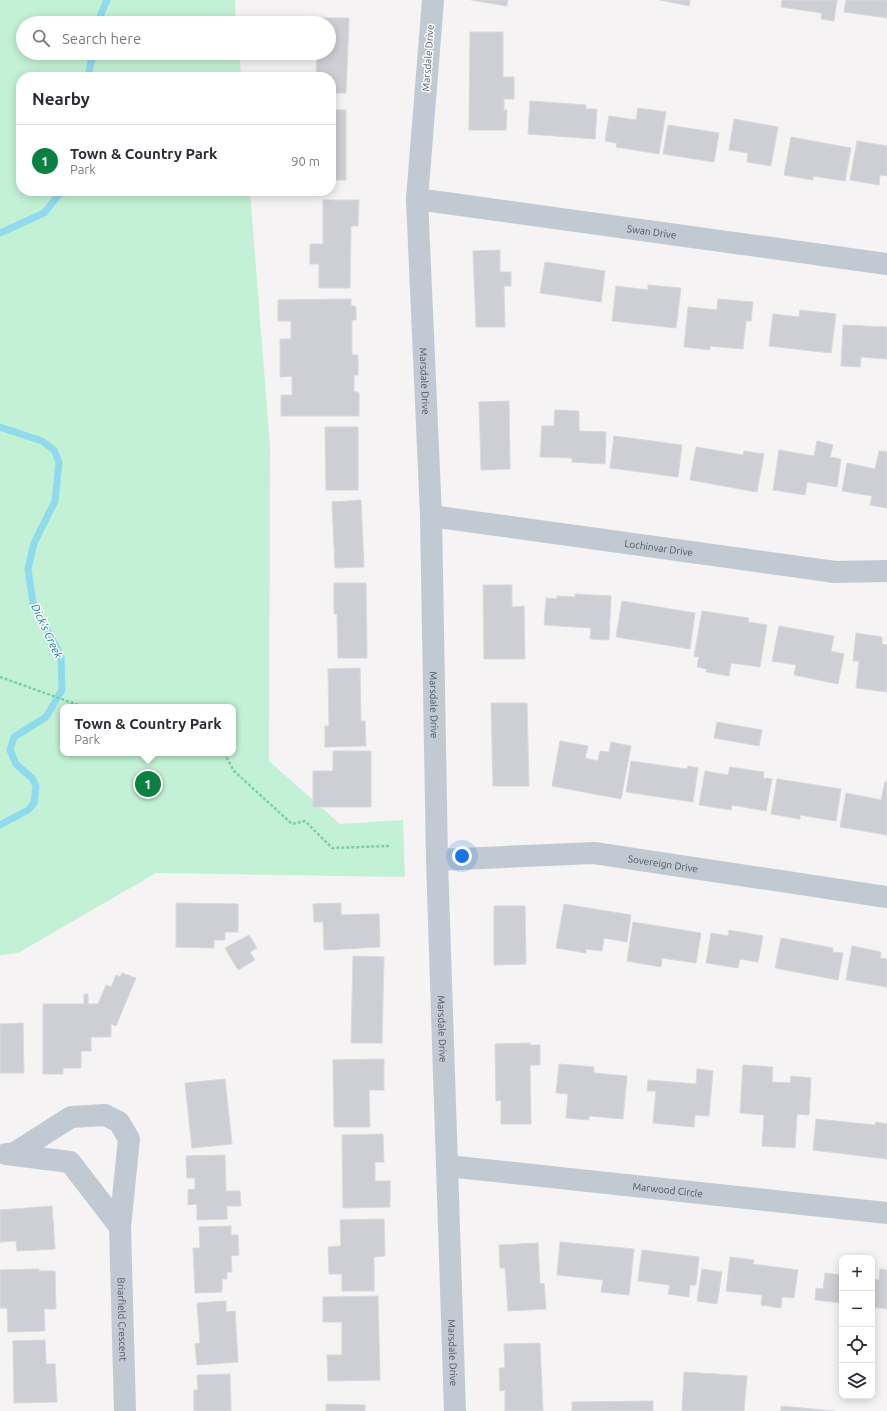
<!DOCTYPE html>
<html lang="en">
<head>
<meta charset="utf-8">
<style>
  :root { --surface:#fff; --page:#f2f2f3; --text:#2b2b33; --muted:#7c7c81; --line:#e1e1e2; --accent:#0b8043 }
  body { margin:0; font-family:Ubuntu,sans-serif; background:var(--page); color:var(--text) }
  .controls { position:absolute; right:12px; bottom:12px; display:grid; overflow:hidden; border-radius:8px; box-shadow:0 2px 10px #0003 }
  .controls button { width:36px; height:36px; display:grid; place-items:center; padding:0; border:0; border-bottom:1px solid var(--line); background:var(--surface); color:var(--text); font:20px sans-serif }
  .you { position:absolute; left:462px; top:856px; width:14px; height:14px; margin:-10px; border:3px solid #fff; border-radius:50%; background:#1a73e8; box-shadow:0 0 0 6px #1a73e833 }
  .badge { display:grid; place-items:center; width:26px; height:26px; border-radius:50%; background:var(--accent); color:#fff; font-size:13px; font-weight:700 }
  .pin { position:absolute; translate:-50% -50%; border:2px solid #fff; box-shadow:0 1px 4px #0006 }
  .popup { position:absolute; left:60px; top:704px; width:176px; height:52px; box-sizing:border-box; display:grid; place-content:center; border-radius:8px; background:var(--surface); filter:drop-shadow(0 1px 3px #0005); font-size:13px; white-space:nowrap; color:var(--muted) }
  .popup b { font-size:15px; color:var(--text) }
  .popup::after { content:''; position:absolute; left:50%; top:100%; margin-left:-8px; border:8px solid transparent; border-top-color:var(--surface) }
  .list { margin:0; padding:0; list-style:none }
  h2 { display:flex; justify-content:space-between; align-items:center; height:52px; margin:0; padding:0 16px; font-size:17px }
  h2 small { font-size:13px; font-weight:400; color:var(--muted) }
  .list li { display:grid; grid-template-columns:26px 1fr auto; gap:12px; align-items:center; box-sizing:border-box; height:72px; padding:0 16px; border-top:1px solid var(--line) }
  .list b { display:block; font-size:15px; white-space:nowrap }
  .list p { margin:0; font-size:13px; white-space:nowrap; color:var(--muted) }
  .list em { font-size:13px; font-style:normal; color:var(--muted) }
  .icon { flex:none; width:22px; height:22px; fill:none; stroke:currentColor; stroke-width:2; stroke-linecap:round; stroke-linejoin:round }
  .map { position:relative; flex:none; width:887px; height:1411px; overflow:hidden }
  .search { position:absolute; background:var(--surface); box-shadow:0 2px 10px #0003; left:16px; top:16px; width:320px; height:44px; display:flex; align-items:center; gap:10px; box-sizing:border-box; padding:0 14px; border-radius:22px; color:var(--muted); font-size:15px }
  .panel { position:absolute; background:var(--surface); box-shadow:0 2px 10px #0003; left:16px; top:72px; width:320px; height:124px; border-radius:16px }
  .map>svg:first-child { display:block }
</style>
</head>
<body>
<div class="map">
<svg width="887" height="1411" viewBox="0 0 887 1411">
  <rect width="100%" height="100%" fill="#f5f3f3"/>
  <path fill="#c3f1d5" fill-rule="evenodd" d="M0,0H235L236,23H23V53H239L241,77H21V191H250L270,446L269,761L340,824L403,820L405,877L156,873L18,953L0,955ZM63,707H233V753H63Z"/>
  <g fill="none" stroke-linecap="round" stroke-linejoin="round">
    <g stroke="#90daee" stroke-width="7">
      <path d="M99,23L101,14L107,0"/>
      <path d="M88,77L93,53"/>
      <path d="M0,233L44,213L62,191"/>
      <path d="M0,427L42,441L54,450L59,462L55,501L34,543L28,569L33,603L61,656L62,690L46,717L14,737L10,750L16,764L32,778L36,786L34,803L28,810L0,825"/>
    </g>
  </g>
  <g fill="#cdcfd5" stroke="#d7d9de">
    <path d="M471,0H508L507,6Z"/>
    <path d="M660,0H690L689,6Z"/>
    <path d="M782,0H837L834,21L821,19L822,13L781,7Z"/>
    <path d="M846,0H887V18L844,12Z"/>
    <path d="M321,18H349L346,93H331V77H316L317,53H329V23H320Z"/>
    <path d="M470,32H503V77H514V99H504V110H507L506,130H469Z"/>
    <path d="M530,101L586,105V109H597L595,139L528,134Z"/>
    <path d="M638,108L666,112L659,154L616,147L617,143L605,141L609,116L636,120Z"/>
    <rect x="331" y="110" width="15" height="70"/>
    <path d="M734,119L778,127L771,166L747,162L748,153L729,150Z"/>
    <path d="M668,125L719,133L714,162L663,154Z"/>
    <path d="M791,137L851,148L845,181L813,176V180L784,175Z"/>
    <path d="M857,141L887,146V176L880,175L879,185L850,180Z"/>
    <path d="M323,200H359L358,226H351L350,288H319V264H310V244H323Z"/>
    <path d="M500,250V272H511V286H504L505,327H476L473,251Z"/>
    <path d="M545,262L605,271L601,302L540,293Z"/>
    <path d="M648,285L681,288L676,328L612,321L616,286L648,290Z"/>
    <path d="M351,299V305L356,307V320H352V355H358V375H354V391L359,393V416H281V395H292V376L280,377V339H291V321H278V300Z"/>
    <path d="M718,299L753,302L751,321H746L743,349L710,346V350L684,347L688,307L717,310Z"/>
    <path d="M800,310L836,314L831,353L769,346L773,314L799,317Z"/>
    <path d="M843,325L887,327V359L861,357L860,367L841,366Z"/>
    <path d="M509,401L510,469L481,470L479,402Z"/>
    <path d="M555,410L579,411V431L606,432L605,464L572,462V458L540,457L542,426H554Z"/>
    <path d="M325,427H358V490H326Z"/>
    <path d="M614,436L682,445L678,477L610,468Z"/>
    <path d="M817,441L833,445L830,457L841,459L837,487L807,482L805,495L773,490L779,450L814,456Z"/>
    <path d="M696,447L743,455L744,451L764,454L757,492L690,480Z"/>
    <path d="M879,451L887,452V508L870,505L872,496L842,491L847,463L875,469Z"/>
    <path d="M361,500L364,567L335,568L332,502Z"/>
    <path d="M334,583H366L367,658H338L337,614H334Z"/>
    <path d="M483,585H512V607L524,606L525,659H484Z"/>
    <path d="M575,594L611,596L609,640L590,639L591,628L544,625L546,598L557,599V596L575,597Z"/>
    <path d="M622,601L695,613L690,649L616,637Z"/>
    <path d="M702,611L749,618L748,622L767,625L760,667L731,663L729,676L706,672L707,669L697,667L699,657L694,656Z"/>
    <path d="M779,626L834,636L831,651L844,654L838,684L794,675L796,665L772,661Z"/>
    <path d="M856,633L882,637V644L887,645V692L856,688L859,661H853Z"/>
    <path d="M360,668L361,721H365L366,746L325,747V726H329L328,669Z"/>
    <path d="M491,703H527L529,786H493Z"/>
    <path d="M717,722L762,730L759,746L714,738Z"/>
    <path d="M560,741L588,746L585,758L598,761L600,751L609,752L611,742L631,746L621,799L552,786Z"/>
    <path d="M333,751H371V807H313V771H333Z"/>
    <path d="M631,761L687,769L688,766L698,768L693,802L626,792Z"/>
    <path d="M730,767L764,772L763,778L772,779L766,811L732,805L731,810L699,805L705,771L728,775Z"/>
    <path d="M777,779L841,789L836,821L800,815V819L771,814Z"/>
    <path d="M885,782H887V835L840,827L846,793L881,800Z"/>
    <path d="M176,903L238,904V932H225V940H214V948L176,947Z"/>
    <path d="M341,903V915L379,914L380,947L324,950L323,922H314L313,904Z"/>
    <path d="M564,904L631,915L627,942L604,938L602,951L586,949V953L556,948Z"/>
    <path d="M494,906H525L526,964L494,965Z"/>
    <path d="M633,922L701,933L696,963L662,958L661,967L627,961Z"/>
    <path d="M729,930L763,936L758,962L740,959L738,968L706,963L711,933L728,936Z"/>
    <path d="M249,935L257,948L250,952L255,960L238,970L225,948Z"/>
    <path d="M781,938L833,948V952L843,953L838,980L775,968Z"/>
    <path d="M852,946L881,952L880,958L887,959V987L846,980Z"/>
    <path d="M353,956L384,957L382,1043H351Z"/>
    <path d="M122,973L136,978L116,1026L111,1024V1037H91V1051H81V1068H63V1074H43V1004H84V994H88V1004H98L106,985L111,987L116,975L120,977Z"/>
    <path d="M23,1023L24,1073H0V1024Z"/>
    <path d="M530,1043V1045H540V1065H530L531,1124H501V1100L496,1101L495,1044Z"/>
    <path d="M384,1059V1090H369L370,1127H334L333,1060Z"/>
    <path d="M559,1064L594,1067V1073L627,1076L623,1119L589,1116V1120L566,1118L568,1094L556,1093Z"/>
    <path d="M743,1065L773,1067L772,1082L790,1083L791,1076L811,1078L809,1115L797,1114L795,1148L762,1146L764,1115L740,1113Z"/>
    <path d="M697,1069L713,1071L709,1116L695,1115L694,1127L653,1123L656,1091H647L648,1080L696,1084Z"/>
    <path d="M225,1079L232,1144L192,1148L185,1083Z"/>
    <path d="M816,1119L875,1125L876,1122L887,1124V1159L813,1150Z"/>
    <path d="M383,1134L384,1162H375V1181H390V1207L343,1208L342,1135Z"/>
    <path d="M225,1155L226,1191H240L241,1206H227V1219L197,1220V1204L188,1205V1190L195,1189V1178H187L186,1156Z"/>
    <path d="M52,1206L55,1249L17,1251L16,1241L0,1242V1210Z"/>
    <path d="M384,1219L385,1256L374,1257V1291H342V1274H329L328,1247L341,1246L340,1220Z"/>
    <path d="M231,1226V1235H238L239,1255L231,1256L232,1272H227V1279H222V1292L195,1293L193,1248H200L199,1227Z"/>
    <path d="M560,1242L634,1249L629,1295L601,1292L603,1280L557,1275Z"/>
    <path d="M538,1243L540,1284L544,1283L546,1309L508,1311L505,1268H500L499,1245Z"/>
    <path d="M642,1250L699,1257L696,1285H690L689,1297L668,1294L670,1285L638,1281Z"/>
    <path d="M730,1257L754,1260L753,1264L798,1270L794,1298L782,1297L781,1308L761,1305L762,1295L726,1291Z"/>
    <path d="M39,1269V1271H55L56,1309H44L45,1331L8,1332L7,1308H0V1270Z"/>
    <path d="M702,1269L722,1272L717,1304L697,1301Z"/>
    <path d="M880,1269L887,1270V1309L872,1307V1279L879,1280Z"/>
    <path d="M825,1273L842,1275V1303L815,1300L816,1288L823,1289Z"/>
    <path d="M378,1296L380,1380L328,1381L327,1355H342V1322H323V1297Z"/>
    <path d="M226,1301V1312L235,1311L238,1362L197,1365L195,1344L200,1343L197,1303Z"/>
    <path d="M45,1340L46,1364H55L57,1402L14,1403L13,1341Z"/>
    <path d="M540,1343L543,1411H505V1390L500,1391L499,1368H505L504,1344Z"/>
    <path d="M684,1372L747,1376L744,1411H682Z"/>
    <path d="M230,1374L231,1411H194V1390H198L197,1375Z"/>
    <path d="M653,1401V1411H572V1402Z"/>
    <path d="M326,1404L365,1405V1411H326Z"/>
    <path d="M781,1406L834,1411H781Z"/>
  </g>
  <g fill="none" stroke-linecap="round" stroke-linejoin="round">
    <g stroke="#7ad0a6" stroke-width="2.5" stroke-dasharray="3 2" stroke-linecap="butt">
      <path d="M0,677L84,707"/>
      <path d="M224,753L234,771L292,824L305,821L332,848L389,846"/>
    </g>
    <g stroke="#c1cad2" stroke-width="22">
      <path id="s1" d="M433,0L417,199L431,516L437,860L455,1411"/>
      <path id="s2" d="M417,199L887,264"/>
      <path id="s3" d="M431,516L835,572L887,571"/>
      <path id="s4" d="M437,860L594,853L887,897"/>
      <path d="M6,1154L70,1162L120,1227"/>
      <path id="s5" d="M13,1154L71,1117L105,1115L119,1122L129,1139L120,1227L125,1411"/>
      <path id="s6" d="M448,1166L887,1213"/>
    </g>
  </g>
  <g text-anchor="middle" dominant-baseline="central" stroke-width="3" stroke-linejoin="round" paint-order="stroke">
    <g font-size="10" fill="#4a5661" stroke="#fff">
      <text transform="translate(428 58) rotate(-86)">Marsdale Drive</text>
      <text stroke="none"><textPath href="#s2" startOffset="237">Swan Drive</textPath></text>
      <text stroke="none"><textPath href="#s1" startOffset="382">Marsdale Drive</textPath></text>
      <text stroke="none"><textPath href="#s3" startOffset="230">Lochinvar Drive</textPath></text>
      <text stroke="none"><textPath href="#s1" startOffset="706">Marsdale Drive</textPath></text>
      <text stroke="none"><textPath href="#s4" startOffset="227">Sovereign Drive</textPath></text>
      <text stroke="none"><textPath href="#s1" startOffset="1030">Marsdale Drive</textPath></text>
      <text stroke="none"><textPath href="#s6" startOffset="221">Marwood Circle</textPath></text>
      <text stroke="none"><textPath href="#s5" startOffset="319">Briarfield Crescent</textPath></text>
      <text stroke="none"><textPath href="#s1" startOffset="1354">Marsdale Drive</textPath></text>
    </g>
    <g font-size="11" font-style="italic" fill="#0c7c9b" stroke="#fff">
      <text transform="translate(47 631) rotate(65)">Dick's Creek</text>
    </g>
  </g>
</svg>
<div class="controls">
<button>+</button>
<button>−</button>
<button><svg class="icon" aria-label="locate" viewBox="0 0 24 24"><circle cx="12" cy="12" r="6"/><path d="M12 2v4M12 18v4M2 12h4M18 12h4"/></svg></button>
<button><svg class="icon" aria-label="layers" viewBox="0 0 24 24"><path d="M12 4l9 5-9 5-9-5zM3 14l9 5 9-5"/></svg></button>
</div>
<div class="you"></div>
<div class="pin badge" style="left:148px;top:784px">1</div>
<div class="popup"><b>Town &amp; Country Park</b>Park</div>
<div class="search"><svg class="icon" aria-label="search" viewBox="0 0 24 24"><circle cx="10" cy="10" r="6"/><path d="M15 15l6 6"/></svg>Search here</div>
<section class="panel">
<h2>Nearby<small></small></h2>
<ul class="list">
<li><span class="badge">1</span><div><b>Town &amp; Country Park</b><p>Park</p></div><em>90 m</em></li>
</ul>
</section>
</div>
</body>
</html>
